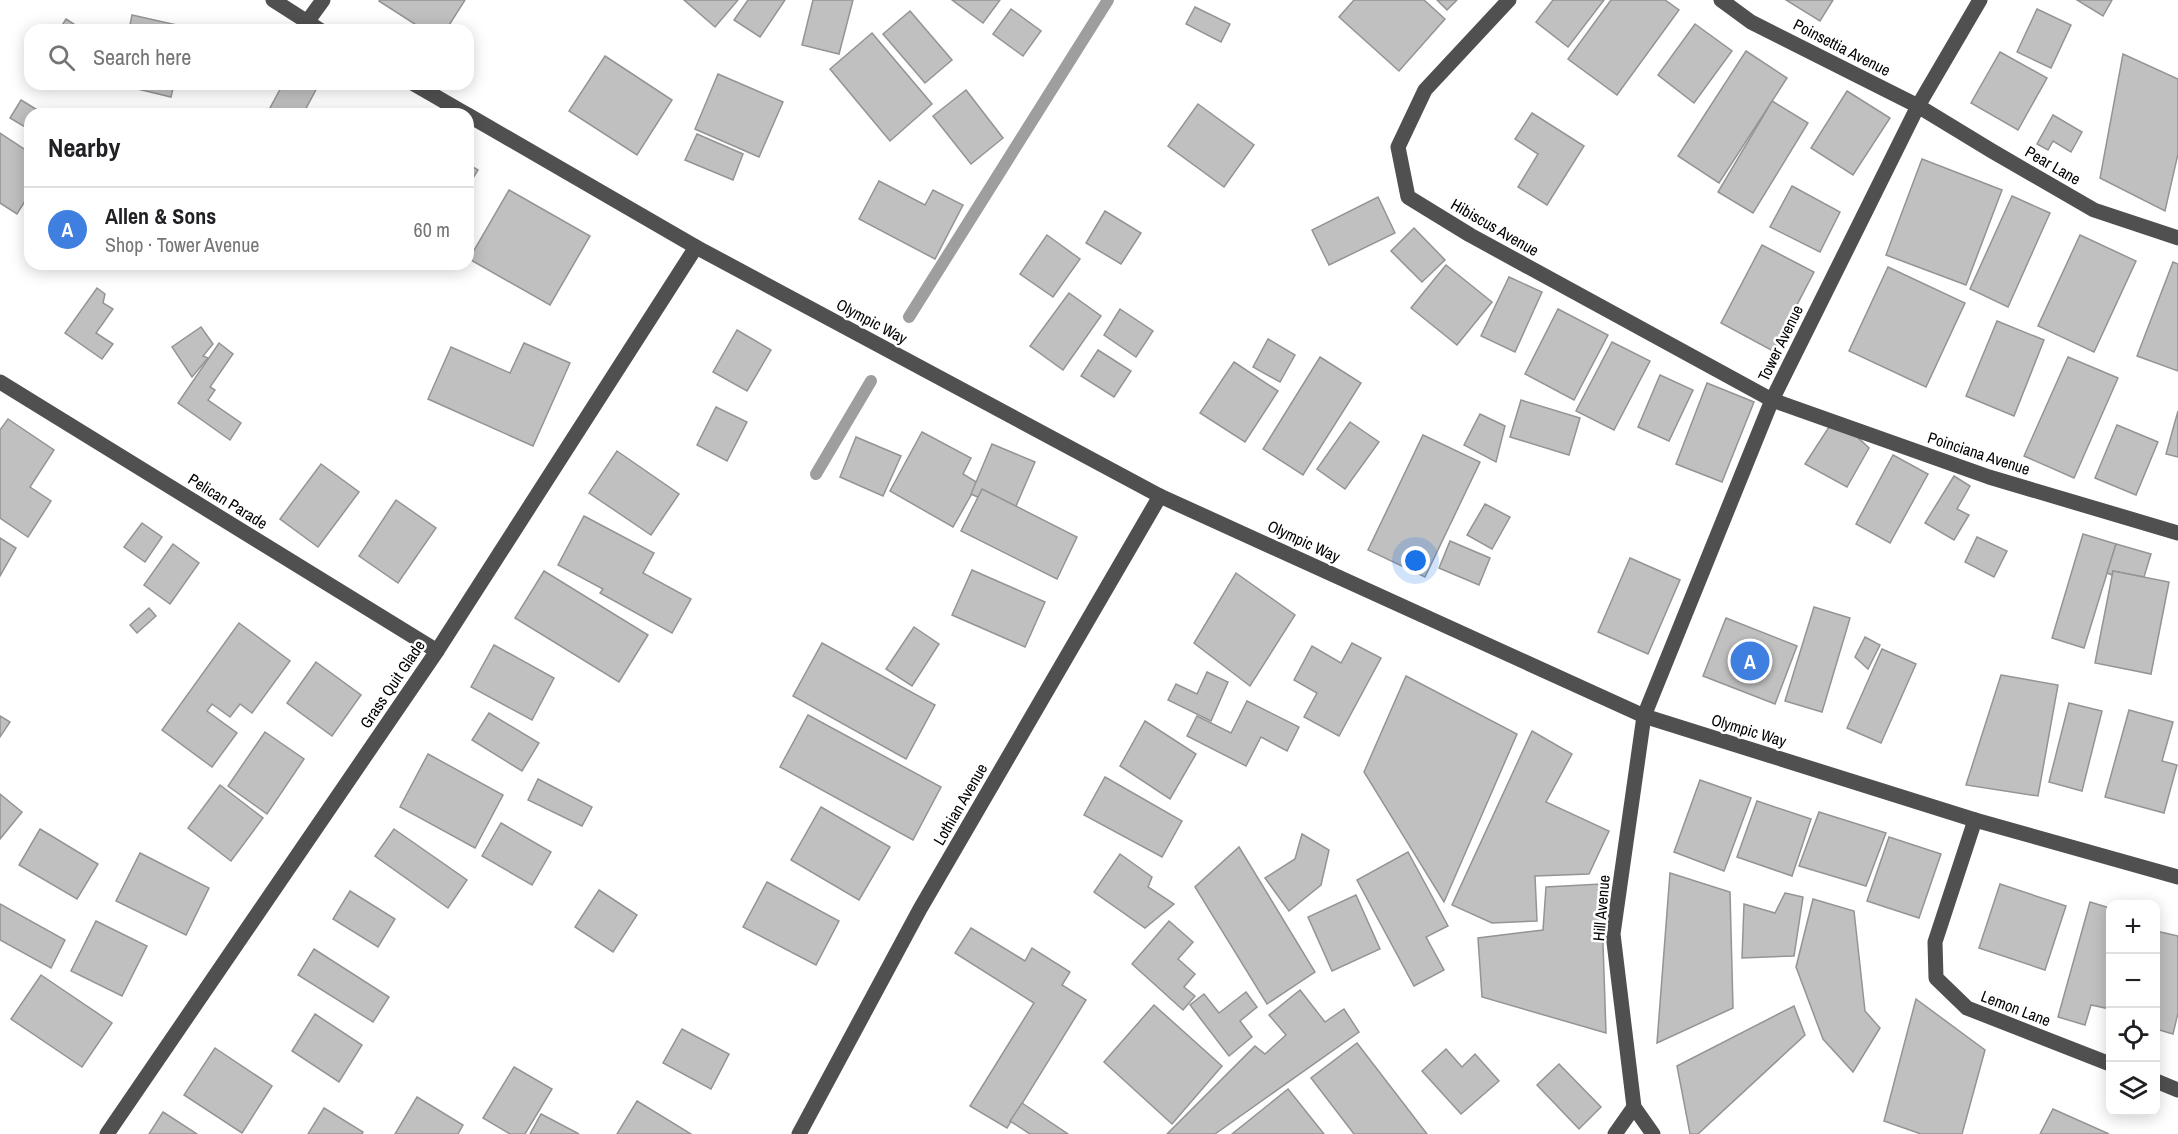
<!DOCTYPE html>
<html lang="en">
<head>
<meta charset="utf-8">
<style>
  :root { --surface:#fff; --page:#f6f6f6; --text:#202124; --muted:#757577; --line:#e0e0e0; --accent:#d93025 }
  body { margin:0; font-family:"Archivo Narrow",sans-serif; background:var(--page); color:var(--text) }
  .controls { position:absolute; right:18px; bottom:18px; display:grid; overflow:hidden; border-radius:12px; box-shadow:0 3px 15px #0003 }
  .controls button { width:54px; height:54px; display:grid; place-items:center; padding:0; border:0; border-bottom:2px solid var(--line); background:var(--surface); color:var(--text); font:30px sans-serif }
  .you { position:absolute; left:1416px; top:561px; width:21px; height:21px; margin:-15px; border:4px solid #fff; border-radius:50%; background:#1a73e8; box-shadow:0 0 0 9px #1a73e833 }
  .badge { display:grid; place-items:center; width:39px; height:39px; border-radius:50%; background:var(--accent); color:#fff; font-size:20px; font-weight:700 }
  .pin { position:absolute; translate:-50% -50%; border:3px solid #fff; box-shadow:0 2px 6px #0006 }
  .list { margin:0; padding:0; list-style:none }
  h2 { display:flex; justify-content:space-between; align-items:center; height:78px; margin:0; padding:0 24px; font-size:26px }
  h2 small { font-size:20px; font-weight:400; color:var(--muted) }
  .list li { display:grid; grid-template-columns:39px 1fr auto; gap:18px; align-items:center; box-sizing:border-box; height:84px; padding:0 24px; border-top:2px solid var(--line) }
  .list b { display:block; font-size:22px; white-space:nowrap }
  .list p { margin:0; font-size:20px; white-space:nowrap; color:var(--muted) }
  .list em { font-size:20px; font-style:normal; color:var(--muted) }
  .icon { flex:none; width:33px; height:33px; fill:none; stroke:currentColor; stroke-width:2; stroke-linecap:round; stroke-linejoin:round }
  .map { position:relative; flex:none; width:2178px; height:1134px; overflow:hidden }
  .search { position:absolute; background:var(--surface); box-shadow:0 3px 15px #0003; left:24px; top:24px; width:450px; height:66px; display:flex; align-items:center; gap:15px; box-sizing:border-box; padding:0 21px; border-radius:18px; color:var(--muted); font-size:22px }
  .panel { position:absolute; background:var(--surface); box-shadow:0 3px 15px #0003; left:24px; top:108px; width:450px; height:162px; border-radius:18px }
  .map>svg:first-child { display:block }
</style>
</head>
<body>
<div class="map">
<svg width="2178" height="1134" viewBox="0 0 2178 1134">
  <rect width="100%" height="100%" fill="#fff"/>
  <g fill="none" stroke-linecap="round" stroke-linejoin="round">
    <g stroke="#9e9e9e" stroke-width="12">
      <path d="M909,317L1108,0"/>
      <path d="M816,474L871,381"/>
    </g>
  </g>
  <g fill="#c0c0c0" stroke="#949494" stroke-width="1.5">
    <path d="M380,0H465L446,30H424L379,1Z"/>
    <path d="M684,0H738L715,27Z"/>
    <path d="M748,0H785L760,37L734,20Z"/>
    <path d="M813,0H853L839,54L802,45Z"/>
    <path d="M952,0H1000L983,23Z"/>
    <path d="M1354,0H1424L1445,19L1399,71L1339,17Z"/>
    <path d="M1437,0H1457L1447,10Z"/>
    <path d="M1553,0H1604L1568,47L1536,22Z"/>
    <path d="M1611,0H1665L1679,10L1617,95L1568,59Z"/>
    <path d="M1786,0H1833L1820,21Z"/>
    <path d="M2077,0H2112L2103,16Z"/>
    <path d="M1195,7L1230,24L1221,42L1186,24Z"/>
    <path d="M1011,9L1041,31L1023,56L993,34Z"/>
    <path d="M2037,9L2071,25L2051,68L2017,52Z"/>
    <path d="M910,11L952,60L925,83L883,34Z"/>
    <path d="M132,15L186,27L185,30H129Z"/>
    <path d="M66,19L83,30H59Z"/>
    <path d="M1695,24L1732,51L1694,103L1658,75Z"/>
    <path d="M872,33L932,104L890,141L830,69Z"/>
    <path d="M1746,51L1787,78L1719,183L1678,156Z"/>
    <path d="M2000,52L2047,78L2018,130L1971,103Z"/>
    <path d="M2123,54L2178,79V154L2165,211L2100,178Z"/>
    <path d="M605,56L672,100L637,155L569,111Z"/>
    <path d="M718,74L783,102L759,157L695,129Z"/>
    <path d="M117,84H174L171,97Z"/>
    <path d="M283,84H319L303,114H280L270,108Z"/>
    <path d="M966,90L1003,138L971,164L933,116Z"/>
    <path d="M1847,91L1890,118L1853,175L1811,148Z"/>
    <path d="M21,100L44,114H30V130L10,118Z"/>
    <path d="M1772,101L1808,123L1753,213L1718,192Z"/>
    <path d="M1198,104L1254,145L1224,187L1168,146Z"/>
    <path d="M1532,113L1584,146L1547,205L1518,187L1538,154L1515,139Z"/>
    <path d="M2053,115L2082,132L2071,152L2053,141L2048,150L2037,144Z"/>
    <path d="M0,133L30,153V193L17,214L0,203Z"/>
    <path d="M697,134L743,154L733,180L685,160Z"/>
    <path d="M1922,159L2002,190L1966,285L1886,255Z"/>
    <path d="M468,164L478,170L468,186Z"/>
    <path d="M879,181L925,205L933,190L963,205L935,259L859,219Z"/>
    <path d="M1792,186L1840,212L1820,252L1770,227Z"/>
    <path d="M509,190L590,236L550,305L469,259Z"/>
    <path d="M2012,196L2050,213L2008,307L1970,289Z"/>
    <path d="M1378,197L1395,233L1329,265L1312,230Z"/>
    <path d="M1105,211L1141,233L1121,264L1086,243Z"/>
    <path d="M1414,228L1445,260L1422,282L1391,251Z"/>
    <path d="M1047,235L1080,259L1053,297L1020,274Z"/>
    <path d="M2080,235L2136,261L2094,352L2038,326Z"/>
    <path d="M1762,245L1814,272L1773,351L1721,323Z"/>
    <path d="M2173,262L2178,264V371L2137,356Z"/>
    <path d="M1446,265L1492,302L1457,345L1411,308Z"/>
    <path d="M1888,267L1965,303L1926,387L1849,351Z"/>
    <path d="M1509,277L1542,292L1515,352L1481,336Z"/>
    <path d="M97,288L105,294L103,303L113,309L96,333L113,344L102,359L65,333Z"/>
    <path d="M1069,293L1101,316L1063,370L1030,346Z"/>
    <path d="M1120,309L1153,331L1136,357L1104,335Z"/>
    <path d="M1558,309L1608,335L1574,400L1525,374Z"/>
    <path d="M1997,321L2044,340L2014,416L1966,396Z"/>
    <path d="M201,327L213,344L203,356L208,358L192,377L172,347Z"/>
    <path d="M737,330L771,350L747,391L713,372Z"/>
    <path d="M1268,339L1295,355L1280,382L1253,367Z"/>
    <path d="M1612,342L1650,361L1614,430L1576,411Z"/>
    <path d="M219,343L233,354L210,387L215,390L208,400L241,423L230,440L178,403Z"/>
    <path d="M524,343L570,363L533,446L428,399L451,347L510,373Z"/>
    <path d="M1098,350L1131,371L1114,397L1081,376Z"/>
    <path d="M1320,357L1361,383L1303,475L1263,449Z"/>
    <path d="M2068,357L2118,378L2074,478L2024,456Z"/>
    <path d="M1234,362L1278,391L1245,442L1200,413Z"/>
    <path d="M1660,375L1693,390L1669,441L1638,427Z"/>
    <path d="M1707,383L1754,402L1722,482L1676,464Z"/>
    <path d="M1521,400L1580,418L1569,455L1510,437Z"/>
    <path d="M716,407L747,422L727,461L697,445Z"/>
    <path d="M2178,411V457L2166,454Z"/>
    <path d="M1480,414L1505,426L1496,462L1464,445Z"/>
    <path d="M8,419L54,450L30,487L51,501L28,537L0,518V430Z"/>
    <path d="M1350,422L1379,442L1345,489L1317,469Z"/>
    <path d="M1831,424L1855,435L1869,448L1847,487L1805,464Z"/>
    <path d="M2117,425L2158,442L2136,495L2095,478Z"/>
    <path d="M922,432L971,458L963,474L978,483L953,527L890,491Z"/>
    <path d="M1423,435L1480,462L1425,577L1368,550Z"/>
    <path d="M856,437L901,456L883,496L840,477Z"/>
    <path d="M992,444L1035,462L1013,513L971,494Z"/>
    <path d="M617,451L679,494L651,535L589,493Z"/>
    <path d="M1893,455L1928,474L1890,543L1856,524Z"/>
    <path d="M321,464L359,492L318,547L280,519Z"/>
    <path d="M1954,476L1970,486L1957,509L1969,515L1954,540L1925,523Z"/>
    <path d="M982,489L1077,537L1057,579L961,531Z"/>
    <path d="M396,500L436,528L398,583L359,556Z"/>
    <path d="M1485,504L1510,517L1492,549L1467,535Z"/>
    <path d="M584,516L654,553L643,573L691,599L672,633L600,593L603,589L558,565Z"/>
    <path d="M142,523L162,537L145,562L124,547Z"/>
    <path d="M2083,534L2116,544L2084,648L2052,638Z"/>
    <path d="M1977,537L2007,551L1994,577L1965,562Z"/>
    <path d="M0,538L16,548L0,576Z"/>
    <path d="M1450,541L1490,558L1479,585L1439,568Z"/>
    <path d="M173,544L199,563L170,604L144,585Z"/>
    <path d="M2116,544L2151,554L2144,577L2113,571L2112,575L2107,573Z"/>
    <path d="M1630,558L1680,580L1648,654L1598,632Z"/>
    <path d="M972,570L1045,602L1025,647L952,615Z"/>
    <path d="M544,571L648,635L619,682L515,618Z"/>
    <path d="M2113,571L2169,582L2151,674L2095,663Z"/>
    <path d="M1236,573L1295,615L1250,686L1194,643Z"/>
    <path d="M1814,607L1850,618L1822,712L1785,701Z"/>
    <path d="M149,608L156,616L137,633L130,625Z"/>
    <path d="M1726,618L1797,646L1775,704L1703,676Z"/>
    <path d="M239,623L290,661L252,713L240,704L230,717L212,704L207,711L237,733L212,767L162,730Z"/>
    <path d="M914,627L939,644L912,686L886,669Z"/>
    <path d="M1865,637L1880,645L1868,669L1855,657Z"/>
    <path d="M822,643L935,705L906,759L793,696Z"/>
    <path d="M1352,643L1381,658L1339,736L1304,717L1317,693L1294,680L1312,646L1341,663Z"/>
    <path d="M494,645L554,678L532,720L471,687Z"/>
    <path d="M1882,649L1916,664L1881,743L1847,728Z"/>
    <path d="M316,662L361,695L332,736L287,703Z"/>
    <path d="M1207,672L1228,682L1211,721L1168,700L1176,684L1197,694Z"/>
    <path d="M2001,675L2058,685L2038,796L1966,785Z"/>
    <path d="M1406,676L1517,734L1444,902L1364,772Z"/>
    <path d="M1247,701L1299,727L1287,751L1261,737L1246,766L1187,736L1197,716L1231,733Z"/>
    <path d="M2069,703L2102,711L2082,791L2049,782Z"/>
    <path d="M2129,710L2173,722L2162,761L2177,765L2164,813L2105,797Z"/>
    <path d="M489,713L539,743L522,771L472,740Z"/>
    <path d="M808,715L941,787L913,840L780,767Z"/>
    <path d="M0,716L10,722L0,737Z"/>
    <path d="M1145,721L1196,754L1170,799L1120,766Z"/>
    <path d="M1532,731L1572,754L1546,802L1609,831L1589,874L1535,876L1537,921L1492,923L1452,905Z"/>
    <path d="M265,732L304,759L267,814L228,786Z"/>
    <path d="M428,754L503,795L475,848L400,807Z"/>
    <path d="M1105,777L1182,821L1162,857L1084,815Z"/>
    <path d="M538,779L592,807L582,826L528,800Z"/>
    <path d="M1700,780L1751,798L1724,871L1674,852Z"/>
    <path d="M220,785L263,818L231,861L188,828Z"/>
    <path d="M0,794L22,812L0,839Z"/>
    <path d="M1757,801L1811,819L1792,876L1737,857Z"/>
    <path d="M821,807L890,847L859,900L791,860Z"/>
    <path d="M1819,812L1886,833L1866,886L1799,866Z"/>
    <path d="M501,823L551,852L532,885L482,856Z"/>
    <path d="M40,829L98,864L77,899L19,865Z"/>
    <path d="M394,829L467,880L448,908L375,856Z"/>
    <path d="M1302,834L1329,850L1321,885L1289,911L1265,878L1295,859Z"/>
    <path d="M1889,837L1941,854L1919,918L1867,901Z"/>
    <path d="M1239,847L1315,972L1267,1004L1195,887Z"/>
    <path d="M1408,852L1448,926L1426,937L1444,970L1414,986L1357,880Z"/>
    <path d="M140,853L209,888L186,935L116,901Z"/>
    <path d="M1120,854L1152,877L1148,887L1174,904L1145,928L1094,892Z"/>
    <path d="M1670,873L1730,892L1733,1008L1657,1043Z"/>
    <path d="M767,882L839,921L816,965L743,927Z"/>
    <path d="M1601,884L1606,1033L1482,997L1478,938L1543,930L1546,887Z"/>
    <path d="M2000,884L2066,906L2045,970L1979,948Z"/>
    <path d="M599,890L637,915L613,952L575,927Z"/>
    <path d="M350,891L395,919L378,947L333,919Z"/>
    <path d="M1785,893L1803,897L1794,956L1742,958L1744,904L1775,913Z"/>
    <path d="M1356,895L1380,949L1332,971L1308,917Z"/>
    <path d="M1813,899L1854,911L1865,1011L1880,1028L1853,1072L1823,1039L1796,967Z"/>
    <path d="M2090,902L2110,908V1009L2091,1005L2085,1025L2058,1017Z"/>
    <path d="M0,904L65,940L51,968L0,940Z"/>
    <path d="M96,921L147,946L122,996L71,971Z"/>
    <path d="M1169,921L1193,942L1178,959L1195,974L1184,987L1195,996L1183,1010L1132,964Z"/>
    <path d="M971,928L1025,961L1032,948L1070,972L1062,985L1086,1000L1007,1128L970,1106L1034,1003L955,953Z"/>
    <path d="M2156,931L2178,936V1013L2173,1034L2156,1029Z"/>
    <path d="M314,949L389,997L373,1022L298,975Z"/>
    <path d="M41,975L112,1023L82,1067L11,1019Z"/>
    <path d="M1300,990L1325,1022L1344,1009L1359,1032L1215,1134H1167L1255,1046L1265,1054L1286,1035L1269,1015Z"/>
    <path d="M1246,992L1257,1007L1240,1021L1252,1037L1229,1056L1190,1005L1204,994L1219,1013Z"/>
    <path d="M1916,999L1985,1050L1962,1134H1921L1884,1121Z"/>
    <path d="M1154,1005L1222,1066L1172,1124L1104,1062Z"/>
    <path d="M1794,1006L1805,1035L1698,1134H1690L1677,1066Z"/>
    <path d="M315,1014L362,1045L339,1082L292,1051Z"/>
    <path d="M682,1029L729,1054L711,1089L663,1063Z"/>
    <path d="M1357,1043L1427,1134H1354L1311,1078Z"/>
    <path d="M215,1048L272,1086L242,1133L184,1095Z"/>
    <path d="M1446,1049L1462,1067L1475,1054L1499,1081L1461,1114L1422,1071Z"/>
    <path d="M1559,1064L1601,1107L1579,1129L1537,1085Z"/>
    <path d="M514,1067L552,1089L525,1134H510L483,1118Z"/>
    <path d="M1288,1089L1324,1134H1232Z"/>
    <path d="M417,1097L463,1125L458,1134H395Z"/>
    <path d="M637,1101L691,1134H617Z"/>
    <path d="M1022,1103L1068,1134H1030L1010,1121Z"/>
    <path d="M324,1108L363,1132L362,1134H308Z"/>
    <path d="M2053,1109L2109,1134H2040Z"/>
    <path d="M163,1112L197,1134H149Z"/>
    <path d="M541,1114L579,1134H530Z"/>
  </g>
  <g fill="none" stroke-linecap="round" stroke-linejoin="round">
    <g stroke="#505050" stroke-width="15">
      <path d="M273,0L320,30"/>
      <path d="M1509,0L1425,90L1398,147L1408,197L1470,235L1772,400L1989,477L2178,533"/>
      <path d="M1721,0L1751,22L1918,106L1992,151L2094,210L2178,238"/>
      <path d="M307,22L323,0"/>
      <path d="M414,84L466,114"/>
      <path d="M468,115L696,247L1160,496L1644,716L1975,820L2178,877"/>
      <path d="M0,382L437,651"/>
      <path d="M1975,820L1935,942L1936,978L1967,1008L2110,1064"/>
      <path d="M2156,1081L2178,1090"/>
      <path d="M107,1134L437,651L696,247"/>
      <path d="M799,1134L920,909L1160,496"/>
      <path d="M1615,1134L1634,1107"/>
      <path d="M1653,1134L1634,1107L1613,934L1644,716L1772,400L1918,106L1980,0"/>
    </g>
  </g>
  <g text-anchor="middle" dominant-baseline="central" stroke-width="5" stroke-linejoin="round" paint-order="stroke">
    <g font-size="16" fill="#000" stroke="#fff">
      <text transform="translate(1842 47) rotate(27)">Poinsettia Avenue</text>
      <text transform="translate(2053 165) rotate(30)">Pear Lane</text>
      <text transform="translate(1495 227) rotate(30)">Hibiscus Avenue</text>
      <text transform="translate(872 321) rotate(28)">Olympic Way</text>
      <text transform="translate(1780 343) rotate(-64)">Tower Avenue</text>
      <text transform="translate(1979 453) rotate(18)">Poinciana Avenue</text>
      <text transform="translate(228 501) rotate(32)">Pelican Parade</text>
      <text transform="translate(1304 541) rotate(25)">Olympic Way</text>
      <text transform="translate(392 684) rotate(-56)">Grass Quit Glade</text>
      <text transform="translate(1749 730) rotate(17)">Olympic Way</text>
      <text transform="translate(960 804) rotate(-60)">Lothian Avenue</text>
      <text transform="translate(1601 908) rotate(-85)">Hill Avenue</text>
      <text transform="translate(2016 1008) rotate(21)">Lemon Lane</text>
    </g>
  </g>
</svg>
<div class="controls">
<button>+</button>
<button>−</button>
<button><svg class="icon" aria-label="locate" viewBox="0 0 24 24"><circle cx="12" cy="12" r="6"/><path d="M12 2v4M12 18v4M2 12h4M18 12h4"/></svg></button>
<button><svg class="icon" aria-label="layers" viewBox="0 0 24 24"><path d="M12 4l9 5-9 5-9-5zM3 14l9 5 9-5"/></svg></button>
</div>
<div class="you"></div>
<div class="pin badge" style="left:1750px;top:661px;background:#3f7fe0">A</div>
<div class="search"><svg class="icon" aria-label="search" viewBox="0 0 24 24"><circle cx="10" cy="10" r="6"/><path d="M15 15l6 6"/></svg>Search here</div>
<section class="panel">
<h2>Nearby<small></small></h2>
<ul class="list">
<li><span class="badge" style="background:#3f7fe0">A</span><div><b>Allen &amp; Sons</b><p>Shop · Tower Avenue</p></div><em>60 m</em></li>
</ul>
</section>
</div>
</body>
</html>
